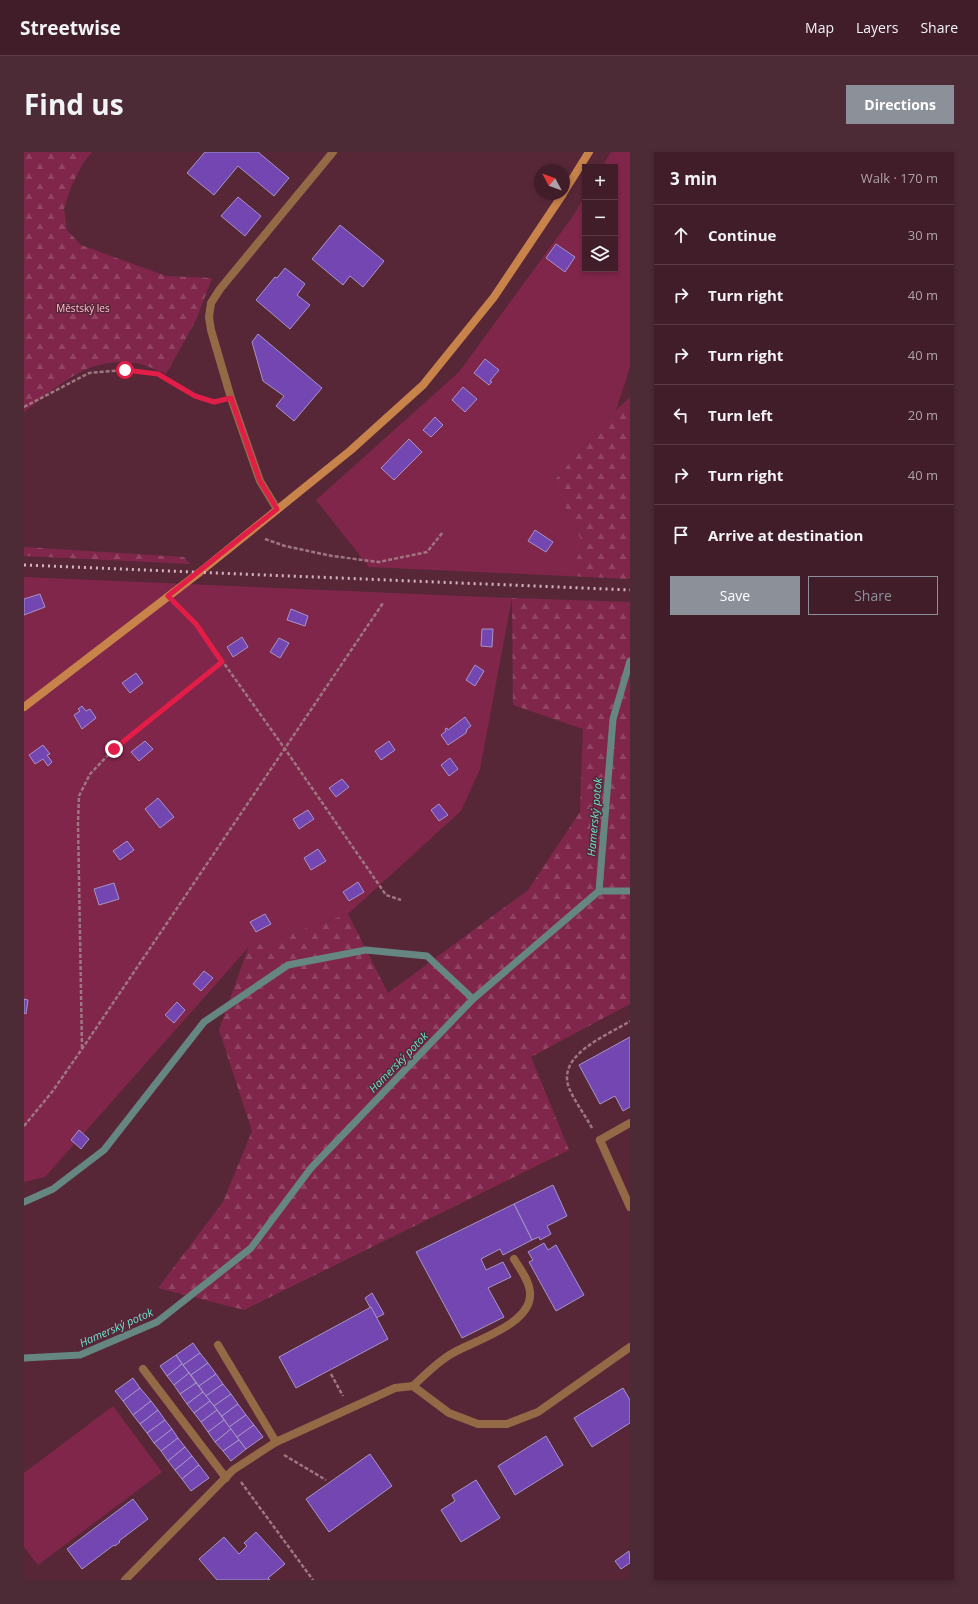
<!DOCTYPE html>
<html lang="en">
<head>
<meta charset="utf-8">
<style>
  :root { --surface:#411d2a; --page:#4c2a36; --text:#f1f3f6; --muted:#aea2a8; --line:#5a3b47; --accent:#8c9099 }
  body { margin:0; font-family:"Open Sans",sans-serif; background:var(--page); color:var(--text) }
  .controls { position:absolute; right:12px; top:12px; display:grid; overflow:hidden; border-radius:0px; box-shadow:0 2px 6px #0003 }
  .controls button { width:36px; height:36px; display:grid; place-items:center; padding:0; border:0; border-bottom:1px solid var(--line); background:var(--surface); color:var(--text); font:20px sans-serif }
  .compass { position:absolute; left:510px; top:12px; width:36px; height:36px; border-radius:50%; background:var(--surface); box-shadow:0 2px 6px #0003; rotate:311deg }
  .stop { position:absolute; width:12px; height:12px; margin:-9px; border:3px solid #e11d48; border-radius:50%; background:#fff }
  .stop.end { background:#e11d48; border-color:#fff; box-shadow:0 1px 4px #0008 }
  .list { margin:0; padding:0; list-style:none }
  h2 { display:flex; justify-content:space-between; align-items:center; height:52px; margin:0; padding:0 16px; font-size:17px }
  h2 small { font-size:13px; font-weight:400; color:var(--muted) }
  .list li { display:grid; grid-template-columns:26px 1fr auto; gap:12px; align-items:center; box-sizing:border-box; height:60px; padding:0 16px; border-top:1px solid var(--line) }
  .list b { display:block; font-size:15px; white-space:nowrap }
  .list em { font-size:13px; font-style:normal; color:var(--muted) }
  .actions { display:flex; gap:8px; padding:12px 16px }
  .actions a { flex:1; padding:9px 0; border:1px solid var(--accent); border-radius:0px; text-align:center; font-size:14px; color:var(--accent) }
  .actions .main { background:var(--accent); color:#fff }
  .icon { flex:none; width:22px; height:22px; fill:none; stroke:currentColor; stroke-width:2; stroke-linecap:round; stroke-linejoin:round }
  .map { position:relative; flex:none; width:606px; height:1428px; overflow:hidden; border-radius:0px }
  header { display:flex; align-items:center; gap:24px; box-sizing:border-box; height:56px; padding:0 20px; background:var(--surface); border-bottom:1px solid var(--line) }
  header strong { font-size:19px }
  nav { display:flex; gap:22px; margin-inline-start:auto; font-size:14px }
  .intro { display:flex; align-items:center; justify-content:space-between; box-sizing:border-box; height:96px; padding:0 24px }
  h1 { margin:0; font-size:28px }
  .button { padding:10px 18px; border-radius:0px; background:var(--accent); color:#fff; font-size:14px; font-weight:700 }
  main { display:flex; gap:24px; padding:0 24px }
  aside { flex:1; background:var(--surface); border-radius:0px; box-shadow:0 2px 6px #0003 }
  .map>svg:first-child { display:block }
</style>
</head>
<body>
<header>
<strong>Streetwise</strong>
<nav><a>Map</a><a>Layers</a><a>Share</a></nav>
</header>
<div class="intro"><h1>Find us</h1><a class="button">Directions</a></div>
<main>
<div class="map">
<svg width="606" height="1428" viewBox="0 0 606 1428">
  <defs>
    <pattern id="forest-firs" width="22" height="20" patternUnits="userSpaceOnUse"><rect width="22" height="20" fill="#80264a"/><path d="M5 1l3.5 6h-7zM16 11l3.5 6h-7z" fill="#924463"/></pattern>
  </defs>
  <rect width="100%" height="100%" fill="#572738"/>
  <g fill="#80264a">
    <path d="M587,0H606V215L592,258L529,330L560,394L542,424L345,415L292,348L435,220L549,64L561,43V117H591V15H578Z"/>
    <path d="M0,425L488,446L456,617L437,659L324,762L224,796L21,1025L0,1030Z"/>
    <path d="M89,1254L138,1320L14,1413L0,1395V1321Z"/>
  </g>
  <g fill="url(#forest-firs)">
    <path d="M0,0H68L59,11L47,35L40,57L43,78L57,93L142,124L188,126L172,168L142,222C134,219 125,214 116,212C66,202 36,233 0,260Z"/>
    <path d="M606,245V427L542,424L560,394L529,330L592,258Z"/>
    <path d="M0,395L160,405L166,412L0,404Z"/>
    <path d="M488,446L606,450V852L507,905L545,998L220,1158L134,1136L199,1050L228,979L195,878L224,796L324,762L364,841L504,738L556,660L559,577L489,553Z"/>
  </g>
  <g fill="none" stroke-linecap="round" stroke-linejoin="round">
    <g stroke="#658681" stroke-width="7">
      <path d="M575,739H606"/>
      <path d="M0,1050L29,1037L80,998L180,870L264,813L342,798L403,804L449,847"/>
      <path d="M0,1206L56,1203L133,1170L227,1096L287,1016L449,847L575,739L589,567L606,509"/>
    </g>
  </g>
  <g fill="#7346b2" stroke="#a595c7">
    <path d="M181,0H234L265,26L250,44L214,14L190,43L163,21Z"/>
    <path d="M214,45L237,64L221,84L197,64Z"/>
    <path d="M316,73L360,109L339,135L326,124L319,133L288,107Z"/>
    <path d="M532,92L551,105L541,120L522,106Z"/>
    <path d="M261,116L281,132L273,143L286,153L266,177L232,148L251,125L253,126Z"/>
    <path d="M234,182L298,236L270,269L252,254L260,244L239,229L228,190Z"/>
    <path d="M461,207L475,218L466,229L468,230L465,233L450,221Z"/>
    <path d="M439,235L453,247L441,260L428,248Z"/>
    <path d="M411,265L419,273L407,285L399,278Z"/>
    <path d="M385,287L398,300L370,328L357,316Z"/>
    <path d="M511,378L529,390L522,400L504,389Z"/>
    <path d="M16,442L21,455L0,463V447Z"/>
    <path d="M267,457L284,464L281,474L263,468Z"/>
    <path d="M458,477H469L468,495L457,494Z"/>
    <path d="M218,485L224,495L209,505L203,495Z"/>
    <path d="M255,486L265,491L256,506L246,500Z"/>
    <path d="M451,513L460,519L451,534L442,528Z"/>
    <path d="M112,521L119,531L106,541L98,531Z"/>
    <path d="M58,554L62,559L66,557L72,566L58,577L50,563L56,559L54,557Z"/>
    <path d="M441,565L447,574L443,577L442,581L424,593L417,583L422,579L421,577L423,576L424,578Z"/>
    <path d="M121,589L129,597L115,609L107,600Z"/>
    <path d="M365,589L371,598L357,608L351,599Z"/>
    <path d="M19,593L26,602L23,603L28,610L24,614L19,607L11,612L5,603Z"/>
    <path d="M426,606L434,617L425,624L417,613Z"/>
    <path d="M318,627L325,635L312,645L305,636Z"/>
    <path d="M134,646L150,665L136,676L121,657Z"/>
    <path d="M415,652L424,663L415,669L407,658Z"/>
    <path d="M284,658L290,667L275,677L269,667Z"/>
    <path d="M103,689L110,698L96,708L89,699Z"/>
    <path d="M294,697L302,709L287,718L280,706Z"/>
    <path d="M334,730L340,740L325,749L319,740Z"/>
    <path d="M90,731L95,747L75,753L70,737Z"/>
    <path d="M241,762L247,772L232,780L226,770Z"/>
    <path d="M180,819L189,826L177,839L169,832Z"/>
    <path d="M0,847L4,848L2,862L0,861Z"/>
    <path d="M153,850L161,858L150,871L141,863Z"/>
    <path d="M606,885V955L599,959L591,944L576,952L555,913Z"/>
    <path d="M55,978L65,987L57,997L47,988Z"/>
    <path d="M529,1033L543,1064L523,1074L527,1082L516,1088L515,1085L508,1088L490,1052Z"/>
    <path d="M490,1052L508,1088L479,1103L476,1097L457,1107L462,1118L479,1110L487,1125L464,1136L480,1165L438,1186L392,1100Z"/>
    <path d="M520,1091L524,1098L532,1093L560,1143L532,1159L505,1110L509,1108L504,1100Z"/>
    <path d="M348,1141L360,1162L352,1166L341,1146Z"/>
    <path d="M347,1155L364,1187L272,1236L255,1205Z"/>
    <path d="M169,1191L176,1201L159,1213L152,1203Z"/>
    <path d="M176,1201L184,1211L167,1223L159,1213Z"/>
    <path d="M152,1203L158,1212L143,1224L136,1214Z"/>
    <path d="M184,1211L192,1222L175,1234L167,1223Z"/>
    <path d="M158,1212L165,1221L150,1233L143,1224Z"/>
    <path d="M165,1221L172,1231L156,1242L150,1233Z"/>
    <path d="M192,1222L199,1232L182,1244L175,1234Z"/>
    <path d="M109,1226L116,1236L99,1249L91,1239Z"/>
    <path d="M172,1231L179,1240L163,1252L156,1242Z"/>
    <path d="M199,1232L207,1242L190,1254L182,1244Z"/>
    <path d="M116,1236L127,1249L109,1263L99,1249Z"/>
    <path d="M599,1236L606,1248V1271L568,1295L550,1266Z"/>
    <path d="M179,1240L186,1249L170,1261L163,1252Z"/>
    <path d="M207,1242L214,1252L198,1264L190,1254Z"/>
    <path d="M127,1249L134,1258L116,1272L109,1263Z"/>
    <path d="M186,1249L193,1258L177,1270L170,1261Z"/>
    <path d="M214,1252L222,1263L205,1275L198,1264Z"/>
    <path d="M134,1258L141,1268L123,1281L116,1272Z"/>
    <path d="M193,1258L200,1268L184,1280L177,1270Z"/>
    <path d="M222,1263L230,1273L213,1285L205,1275Z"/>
    <path d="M141,1268L148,1277L130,1291L123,1281Z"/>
    <path d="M200,1268L207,1277L191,1290L184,1280Z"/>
    <path d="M230,1273L239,1285L222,1297L213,1285Z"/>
    <path d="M148,1277L154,1286L137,1299L130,1291Z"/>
    <path d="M207,1277L215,1288L199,1299L191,1290Z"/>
    <path d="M522,1284L539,1313L491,1343L474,1314Z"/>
    <path d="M154,1286L161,1295L144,1309L137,1299Z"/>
    <path d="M215,1288L222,1297L207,1309L199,1299Z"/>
    <path d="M161,1295L168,1304L151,1318L144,1309Z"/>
    <path d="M346,1302L368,1334L305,1380L282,1347Z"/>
    <path d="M168,1304L175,1313L158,1327L151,1318Z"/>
    <path d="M175,1313L185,1326L167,1339L158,1327Z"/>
    <path d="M452,1328L476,1366L437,1390L417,1358L431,1349L428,1343Z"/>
    <path d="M109,1347L124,1367L95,1389L96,1390L91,1394L90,1393L58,1417L43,1397Z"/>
    <path d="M232,1380L261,1412L244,1426L246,1428H193L175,1407L200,1385L215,1402L223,1394L220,1391Z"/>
    <path d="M605,1399L606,1411L597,1417L591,1409Z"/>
  </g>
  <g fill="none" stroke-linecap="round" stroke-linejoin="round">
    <g stroke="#9e7682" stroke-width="2.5" stroke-dasharray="4 2" stroke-linecap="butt">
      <path d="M0,255L65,221L101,218L134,223L171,244L191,249"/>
      <path d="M241,387L261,394L308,404L355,410L403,400L419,380"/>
      <path d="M156,456L172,472L261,597L362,743L377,748"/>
      <path d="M58,896L54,671L55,644L66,622L90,597L198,509"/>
      <path d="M0,974L28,940L58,897L359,451"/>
      <path d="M568,976C561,963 551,950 545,936C532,902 585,883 606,869"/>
      <path d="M307,1222L319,1244"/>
      <path d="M260,1303L302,1328"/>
      <path d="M217,1330L289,1428"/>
    </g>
    <g stroke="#946946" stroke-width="8">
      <path d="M576,988L606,971"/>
      <path d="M194,1193L252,1290"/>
      <path d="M119,1217L202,1326"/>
      <path d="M389,1234C401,1223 414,1209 429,1201C451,1188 509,1172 506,1140C505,1128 496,1117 490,1107"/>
    </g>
    <g stroke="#946946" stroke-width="8">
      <path d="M253,357L236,329L207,246L187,178L185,165L187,151L196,137L309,0"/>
      <path d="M576,988L606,1055"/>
      <path d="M101,1428L209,1318L252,1290L371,1236L389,1234L425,1261L454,1272H483L514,1260L606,1195"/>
    </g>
    <g stroke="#c78349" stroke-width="8">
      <path d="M540,40L565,0"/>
      <path d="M0,555L176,420L327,298L399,233L470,145L539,42"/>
    </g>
    <path stroke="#d4b3bc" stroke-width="3" stroke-dasharray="2 4" stroke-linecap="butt" d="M0,413L606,438"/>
  </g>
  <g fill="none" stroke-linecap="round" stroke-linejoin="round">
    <path stroke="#e11d48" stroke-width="5" d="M90,597L198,510L172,472L144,444L253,357L236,329L207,246L190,250L171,244L134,222L101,218"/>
  </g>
  <g text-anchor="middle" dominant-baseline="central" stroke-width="3" stroke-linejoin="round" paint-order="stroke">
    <g font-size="10" fill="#ffbed1" stroke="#572738">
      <text x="59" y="156">Městský les</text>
    </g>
    <g font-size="11" font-style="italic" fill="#68e5cf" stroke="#572738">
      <text transform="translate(570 665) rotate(-85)">Hamerský potok</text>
      <text transform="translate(374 910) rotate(-46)">Hamerský potok</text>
      <text transform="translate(92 1175) rotate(-24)">Hamerský potok</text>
    </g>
  </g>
</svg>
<div class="controls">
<button>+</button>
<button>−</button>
<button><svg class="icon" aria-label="layers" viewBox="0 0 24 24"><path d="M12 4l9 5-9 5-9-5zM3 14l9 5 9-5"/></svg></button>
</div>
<svg class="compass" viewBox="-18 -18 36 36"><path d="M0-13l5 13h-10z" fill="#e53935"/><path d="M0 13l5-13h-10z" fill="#aea2a8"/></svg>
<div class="stop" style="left:101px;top:218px"></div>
<div class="stop end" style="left:90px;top:597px"></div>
</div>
<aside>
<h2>3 min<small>Walk · 170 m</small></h2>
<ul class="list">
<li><svg class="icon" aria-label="ahead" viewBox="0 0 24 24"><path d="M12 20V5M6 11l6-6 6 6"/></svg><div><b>Continue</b></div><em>30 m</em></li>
<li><svg class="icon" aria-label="right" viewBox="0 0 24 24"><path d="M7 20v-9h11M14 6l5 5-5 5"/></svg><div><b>Turn right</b></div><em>40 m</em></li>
<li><svg class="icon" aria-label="right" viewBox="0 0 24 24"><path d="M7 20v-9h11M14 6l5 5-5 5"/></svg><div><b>Turn right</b></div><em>40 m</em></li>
<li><svg class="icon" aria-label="left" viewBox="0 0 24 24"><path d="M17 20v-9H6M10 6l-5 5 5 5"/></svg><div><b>Turn left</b></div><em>20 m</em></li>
<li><svg class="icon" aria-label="right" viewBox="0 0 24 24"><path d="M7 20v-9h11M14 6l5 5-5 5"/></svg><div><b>Turn right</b></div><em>40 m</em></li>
<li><svg class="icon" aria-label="arrive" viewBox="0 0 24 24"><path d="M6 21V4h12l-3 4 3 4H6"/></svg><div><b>Arrive at destination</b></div></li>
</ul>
<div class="actions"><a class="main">Save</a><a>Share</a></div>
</aside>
</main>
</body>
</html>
